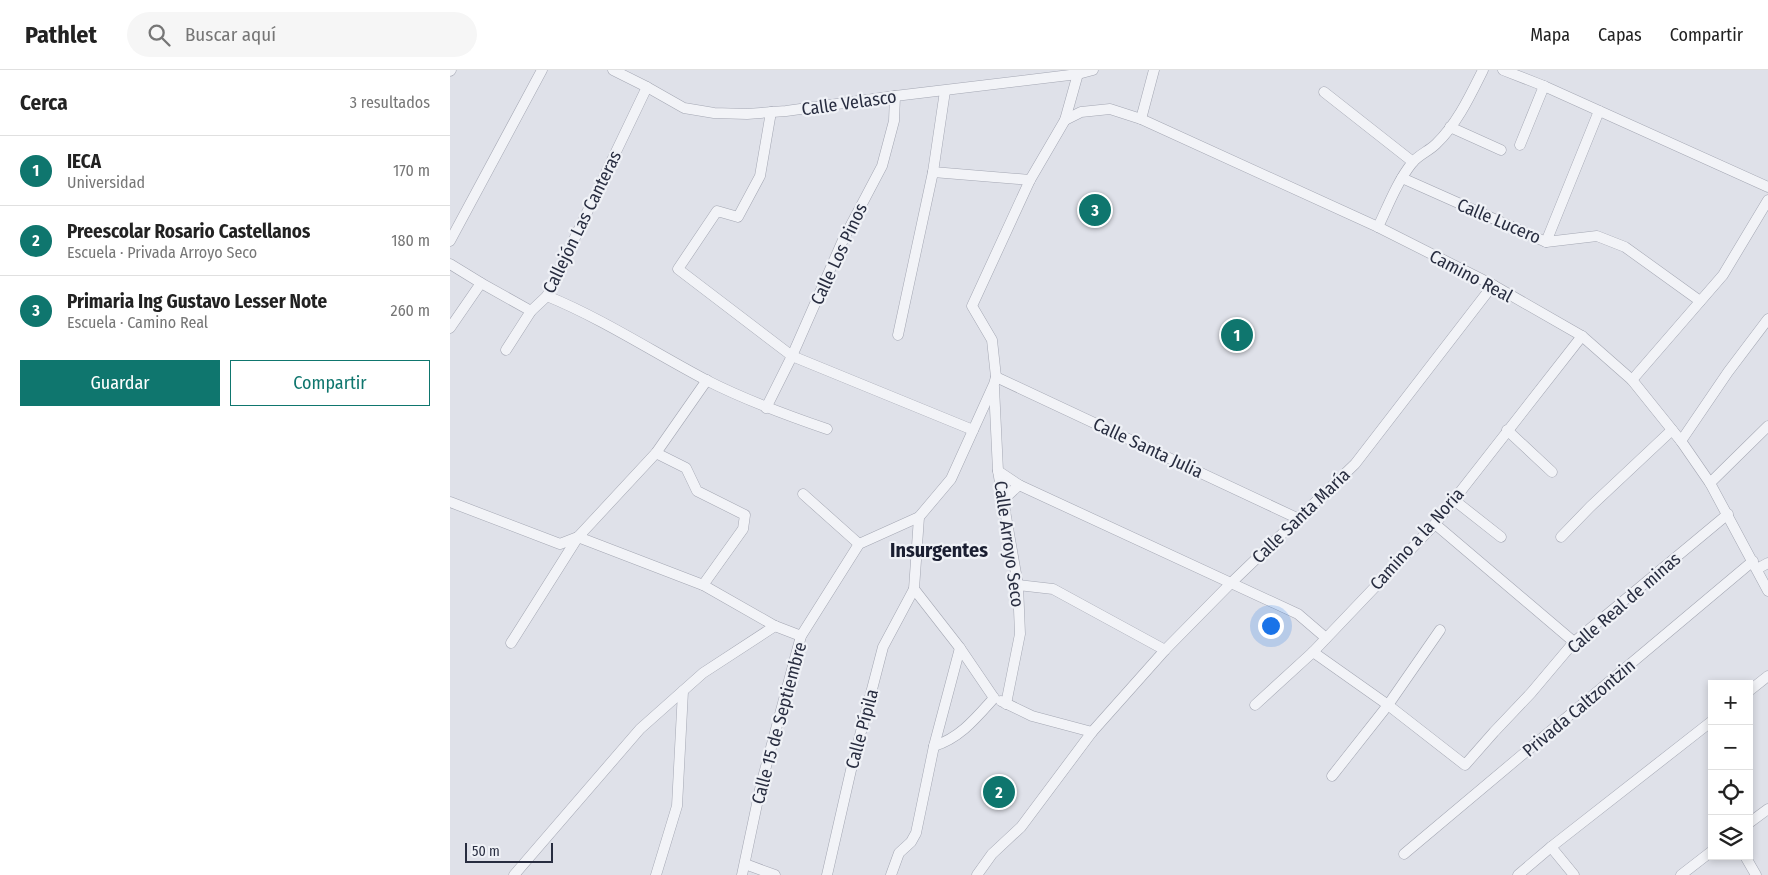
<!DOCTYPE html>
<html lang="es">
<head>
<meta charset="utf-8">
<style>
  :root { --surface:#fff; --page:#f6f6f6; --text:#222; --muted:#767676; --line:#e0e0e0; --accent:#0f766e }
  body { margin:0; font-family:"Fira Sans Condensed",sans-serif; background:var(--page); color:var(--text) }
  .controls { position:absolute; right:15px; bottom:15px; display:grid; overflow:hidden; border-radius:0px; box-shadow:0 2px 8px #0003 }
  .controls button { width:45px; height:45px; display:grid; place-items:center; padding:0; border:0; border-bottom:1px solid var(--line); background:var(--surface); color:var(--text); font:25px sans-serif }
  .scale { position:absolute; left:15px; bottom:12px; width:88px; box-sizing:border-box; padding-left:5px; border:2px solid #282d40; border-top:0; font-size:14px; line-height:18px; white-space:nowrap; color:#282d40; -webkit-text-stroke:4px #eff1f6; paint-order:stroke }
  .you { position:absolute; left:820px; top:555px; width:18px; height:18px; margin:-12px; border:4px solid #fff; border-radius:50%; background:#1a73e8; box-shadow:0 0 0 8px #1a73e833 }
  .badge { display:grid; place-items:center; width:32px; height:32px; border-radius:50%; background:var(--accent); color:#fff; font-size:16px; font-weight:700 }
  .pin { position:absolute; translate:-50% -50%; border:2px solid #fff; box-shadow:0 1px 5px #0006 }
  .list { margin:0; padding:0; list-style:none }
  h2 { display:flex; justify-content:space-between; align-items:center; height:65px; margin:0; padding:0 20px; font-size:21px }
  h2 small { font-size:16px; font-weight:400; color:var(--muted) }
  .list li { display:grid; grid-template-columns:32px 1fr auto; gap:15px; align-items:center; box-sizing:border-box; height:70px; padding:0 20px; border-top:1px solid var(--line) }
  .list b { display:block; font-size:19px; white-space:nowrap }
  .list p { margin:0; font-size:16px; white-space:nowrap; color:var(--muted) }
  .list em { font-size:16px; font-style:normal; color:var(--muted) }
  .actions { display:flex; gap:10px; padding:15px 20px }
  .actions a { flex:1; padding:11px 0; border:1px solid var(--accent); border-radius:0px; text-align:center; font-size:18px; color:var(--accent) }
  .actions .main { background:var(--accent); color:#fff }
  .icon { flex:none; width:28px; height:28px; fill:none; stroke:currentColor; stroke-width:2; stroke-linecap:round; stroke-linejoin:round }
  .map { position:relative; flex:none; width:1318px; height:805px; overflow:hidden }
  header { display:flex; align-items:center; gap:30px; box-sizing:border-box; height:70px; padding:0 25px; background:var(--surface); border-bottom:1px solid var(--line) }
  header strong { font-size:24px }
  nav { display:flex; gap:28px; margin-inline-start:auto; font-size:18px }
  .search { width:350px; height:45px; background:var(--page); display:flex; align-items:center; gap:12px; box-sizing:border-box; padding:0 18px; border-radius:28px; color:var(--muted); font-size:19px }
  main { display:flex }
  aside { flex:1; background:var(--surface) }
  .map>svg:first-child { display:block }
</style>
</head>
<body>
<header>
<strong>Pathlet</strong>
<div class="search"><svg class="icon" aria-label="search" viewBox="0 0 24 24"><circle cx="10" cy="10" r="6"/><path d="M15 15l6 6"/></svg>Buscar aquí</div>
<nav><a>Mapa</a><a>Capas</a><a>Compartir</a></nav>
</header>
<main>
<aside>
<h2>Cerca<small>3 resultados</small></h2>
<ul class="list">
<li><span class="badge">1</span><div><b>IECA</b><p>Universidad</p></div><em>170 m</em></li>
<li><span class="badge">2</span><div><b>Preescolar Rosario Castellanos</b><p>Escuela · Privada Arroyo Seco</p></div><em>180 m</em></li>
<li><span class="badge">3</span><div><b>Primaria Ing Gustavo Lesser Note</b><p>Escuela · Camino Real</p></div><em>260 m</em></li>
</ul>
<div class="actions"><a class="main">Guardar</a><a>Compartir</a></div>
</aside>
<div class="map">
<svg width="1318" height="805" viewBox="0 0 1318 805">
  <rect width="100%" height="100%" fill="#dfe1e9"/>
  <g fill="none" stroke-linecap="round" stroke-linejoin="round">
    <defs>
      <g id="minor">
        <path d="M163,0L197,17L234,38L264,43L297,44L336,41L445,26L628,4L643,0"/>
        <path d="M1053,0L1094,16L1318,117"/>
        <path d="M0,1L1,0"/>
        <path d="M874,22L963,92"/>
        <path d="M321,42L310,106L288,147L267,141L228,199L342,286L523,360"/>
        <path d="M691,49L704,0"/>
        <path d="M615,50L631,42L660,39L691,49L928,157L1043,215L1132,266L1182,310L1231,371L1260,413L1318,521"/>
        <path d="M1000,57L1051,80"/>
        <path d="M1070,75L1094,16"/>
        <path d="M483,102L580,110"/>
        <path d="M952,108L1096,172L1147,166L1175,177L1250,231"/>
        <path d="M928,157C938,136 947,112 962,93C968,85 979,81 986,74C1007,54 1020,26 1033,0"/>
        <path d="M0,171L92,0"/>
        <path d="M1096,172L1149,41"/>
        <path d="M0,194L31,213L81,241"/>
        <path d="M97,226C153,249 203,282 256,310C295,330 336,345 377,359"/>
        <path d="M0,258L31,213"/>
        <path d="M448,265L483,102L495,21"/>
        <path d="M56,280L81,241L97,226L197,17"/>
        <path d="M546,307L849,449"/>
        <path d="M1182,310L1273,205L1318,130"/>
        <path d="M544,317L548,401L568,515L570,564L556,634"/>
        <path d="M316,338L342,286L393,170L432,96L444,51L445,26"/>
        <path d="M1057,360L1102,402"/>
        <path d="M1231,371L1278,302L1318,249"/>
        <path d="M206,383L236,398L247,421L295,445L293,459L253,515"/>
        <path d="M548,401L569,415L848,544L876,568"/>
        <path d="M1260,413L1318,356"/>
        <path d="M353,424L409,474"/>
        <path d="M553,430L569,415"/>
        <path d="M1004,430L1051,467"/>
        <path d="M0,432L110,474L128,467L253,515L325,556L351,566"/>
        <path d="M469,447L464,519L510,578L544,628"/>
        <path d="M985,454L1124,572"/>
        <path d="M1111,467L1140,437L1222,360"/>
        <path d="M1307,499L1318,493"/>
        <path d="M568,515L603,519L715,580"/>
        <path d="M61,573L128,467L206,383L257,310"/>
        <path d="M863,582L938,635L1015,695L1044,662L1081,623L1124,572L1278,444"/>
        <path d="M1299,621L1318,606"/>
        <path d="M551,631L582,646L642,662"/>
        <path d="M805,635L863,582L985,454L1132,266"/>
        <path d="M484,676C510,668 526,648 544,628"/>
        <path d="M882,706L938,635L990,560"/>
        <path d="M1299,753L1318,739"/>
        <path d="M1101,777L1124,805"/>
        <path d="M954,784L1303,491"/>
        <path d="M1295,786L1306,805"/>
        <path d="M295,794L325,805"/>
        <path d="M64,805L190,659L253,603L325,556"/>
        <path d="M206,805L227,736L233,621"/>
        <path d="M292,805L311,715L351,566L409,474L469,447L501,409L544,314L546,307L542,270L522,236L580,110L615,50L629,0"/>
        <path d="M377,805L401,700L433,577L464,519"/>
        <path d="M441,805L449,783L461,772L466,763L484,676L510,578"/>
        <path d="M527,805L542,784L571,757L642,662L715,580L781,513L905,394L1043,215"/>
        <path d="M1068,805L1101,777L1262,651"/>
        <path d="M1231,805L1262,781"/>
      </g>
    </defs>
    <use href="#minor" stroke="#a4a7b3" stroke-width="11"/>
    <use href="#minor" stroke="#f2f3f7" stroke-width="10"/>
  </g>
  <g text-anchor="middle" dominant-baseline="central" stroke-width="4.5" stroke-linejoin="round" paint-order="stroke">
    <g font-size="18" fill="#282d40" stroke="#eff1f6">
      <text transform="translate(399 33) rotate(-8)">Calle Velasco</text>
      <text transform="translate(1049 151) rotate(23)">Calle Lucero</text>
      <text transform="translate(132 152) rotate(-64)">Callejón Las Canteras</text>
      <text transform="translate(389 184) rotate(-65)">Calle Los Pinos</text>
      <text transform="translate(1021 206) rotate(28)">Camino Real</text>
      <text transform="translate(698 378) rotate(25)">Calle Santa Julia</text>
      <text transform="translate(851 446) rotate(-44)">Calle Santa María</text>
      <text transform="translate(967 469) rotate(-48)">Camino a la Noria</text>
      <text transform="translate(559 474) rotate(82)">Calle Arroyo Seco</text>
      <text transform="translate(1174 533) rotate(-41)">Calle Real de minas</text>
      <text transform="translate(1129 638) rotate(-40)">Privada Caltzontzin</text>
      <text transform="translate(329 653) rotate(-75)">Calle 15 de Septiembre</text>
      <text transform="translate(412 659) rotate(-75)">Calle Pípila</text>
    </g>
    <g font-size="20" font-weight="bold" fill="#1a1e31" stroke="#eff1f6">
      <text x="489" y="480">Insurgentes</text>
    </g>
  </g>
</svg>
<div class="controls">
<button>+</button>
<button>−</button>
<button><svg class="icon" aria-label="locate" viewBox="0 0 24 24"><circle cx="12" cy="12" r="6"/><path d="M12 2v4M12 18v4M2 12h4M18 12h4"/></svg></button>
<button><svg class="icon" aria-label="layers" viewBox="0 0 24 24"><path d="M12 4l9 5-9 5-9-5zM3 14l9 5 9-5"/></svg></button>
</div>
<div class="scale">50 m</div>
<div class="you"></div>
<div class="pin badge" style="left:787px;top:265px">1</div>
<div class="pin badge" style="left:549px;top:722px">2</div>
<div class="pin badge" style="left:645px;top:140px">3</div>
</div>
</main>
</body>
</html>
